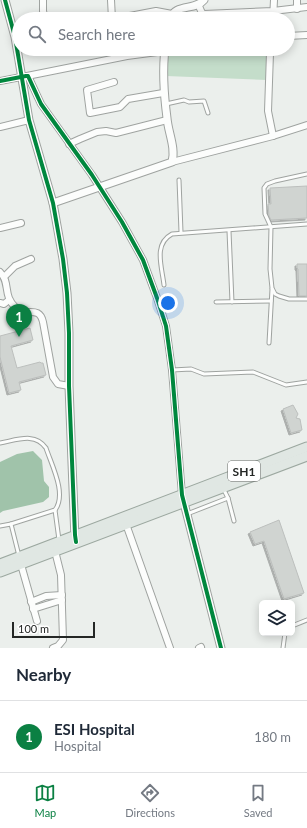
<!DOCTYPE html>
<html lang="en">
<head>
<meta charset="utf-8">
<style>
  :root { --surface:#fff; --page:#f6f6f7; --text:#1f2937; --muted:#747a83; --line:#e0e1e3; --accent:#0b8043 }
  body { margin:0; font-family:Lato,sans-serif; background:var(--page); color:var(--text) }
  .controls { position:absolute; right:12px; bottom:12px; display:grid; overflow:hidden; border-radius:6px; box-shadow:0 2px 10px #0003 }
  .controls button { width:36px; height:36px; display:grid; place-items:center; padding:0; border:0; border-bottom:1px solid var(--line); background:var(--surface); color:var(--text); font:20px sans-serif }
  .scale { position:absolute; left:12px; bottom:10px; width:83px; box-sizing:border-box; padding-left:4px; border:2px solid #242725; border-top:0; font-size:11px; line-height:14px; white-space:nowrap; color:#242725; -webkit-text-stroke:3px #fff; paint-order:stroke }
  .you { position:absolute; left:168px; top:303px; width:14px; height:14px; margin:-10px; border:3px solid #fff; border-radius:50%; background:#1a73e8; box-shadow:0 0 0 6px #1a73e833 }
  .badge { display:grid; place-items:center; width:26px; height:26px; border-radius:50%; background:var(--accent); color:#fff; font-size:13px; font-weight:700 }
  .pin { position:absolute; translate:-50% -33px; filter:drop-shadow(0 1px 2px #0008) }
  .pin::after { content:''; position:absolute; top:21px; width:14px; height:12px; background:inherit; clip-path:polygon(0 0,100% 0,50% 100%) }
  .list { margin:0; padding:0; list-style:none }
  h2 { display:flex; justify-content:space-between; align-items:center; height:52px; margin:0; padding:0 16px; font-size:17px }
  h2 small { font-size:13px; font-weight:400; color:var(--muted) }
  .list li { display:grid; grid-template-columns:26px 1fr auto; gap:12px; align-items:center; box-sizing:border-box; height:72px; padding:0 16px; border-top:1px solid var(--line) }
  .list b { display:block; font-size:15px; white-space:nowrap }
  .list p { margin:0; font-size:13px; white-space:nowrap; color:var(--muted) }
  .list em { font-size:13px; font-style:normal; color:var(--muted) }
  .icon { flex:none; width:22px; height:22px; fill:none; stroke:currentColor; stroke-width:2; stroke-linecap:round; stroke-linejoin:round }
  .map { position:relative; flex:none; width:307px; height:648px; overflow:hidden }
  .search { position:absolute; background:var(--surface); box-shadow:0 2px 10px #0003; left:12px; right:12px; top:12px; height:44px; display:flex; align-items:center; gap:10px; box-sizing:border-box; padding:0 14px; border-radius:22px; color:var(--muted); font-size:15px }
  .sheet { height:124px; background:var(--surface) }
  nav { display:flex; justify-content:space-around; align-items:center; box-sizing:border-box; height:56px; border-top:1px solid var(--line); background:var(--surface); font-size:11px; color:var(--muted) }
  nav a { display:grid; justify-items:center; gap:2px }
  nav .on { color:var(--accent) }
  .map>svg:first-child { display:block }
</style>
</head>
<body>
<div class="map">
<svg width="307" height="648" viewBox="0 0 307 648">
  <defs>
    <filter id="shadow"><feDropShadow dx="-2" dy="2" stdDeviation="0" flood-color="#0004"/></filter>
  </defs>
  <rect width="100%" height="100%" fill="#ebefec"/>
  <g fill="#c4ddca">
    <path d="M174,15H269V19H173Z"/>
    <path d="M169,49H268L267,80L166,76Z"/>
  </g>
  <path fill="#a0c3aa" d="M33,451L42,460L44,481L49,487V497L43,502L3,511L0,513V462L17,454Z"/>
  <g fill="#d0d4d1" stroke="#bcbfbd" filter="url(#shadow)">
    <path d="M307,186V218L271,220L269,216L268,204H271L270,188Z"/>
    <path d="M297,264H307V296H299L298,269L297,268Z"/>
    <path d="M30,328L33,340L11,346L17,368L40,362L41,363H43L46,375L19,382L21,390L9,393L0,357V336Z"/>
    <path d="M293,405L298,414L296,418L300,419L302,430L291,433L283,409Z"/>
    <path d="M279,520L304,593L284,599L264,541L255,544L250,532Z"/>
  </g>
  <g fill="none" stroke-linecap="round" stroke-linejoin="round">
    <defs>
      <g id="service">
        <path d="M166,104L184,100L189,102L204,101L208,113"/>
        <path d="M307,174L275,181L267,184L264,188L265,214L271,227L270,269L272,288L275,294L279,296L289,299H307"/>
        <path d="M179,180L181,232"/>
        <path d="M229,231L232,302"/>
        <path d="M164,285C162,267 153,244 172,234L307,224"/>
        <path d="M216,302L271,301"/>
        <path d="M269,343L272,289"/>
        <path d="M172,370L191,369L204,374L253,372L286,385L307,382"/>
        <path d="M0,443C17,440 35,432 46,448C52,466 67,494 55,510L11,524L19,556"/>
        <path d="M223,488L228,498L234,521"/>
        <path d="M55,510L59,540"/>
        <path d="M187,514L228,498"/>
        <path d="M0,526L11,524"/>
        <path d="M292,626L307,620"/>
        <path d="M283,648L285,633"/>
      </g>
      <g id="minor">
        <path d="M43,0V11L45,19"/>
        <path d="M111,0L112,19"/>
        <path d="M297,0V9"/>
        <path d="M198,4L202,13L204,14L273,11L307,7"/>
        <path d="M114,19L156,11L172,14"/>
        <path d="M273,19L274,0"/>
        <path d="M288,36L307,35"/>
        <path d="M272,49L270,53L268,111L273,136"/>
        <path d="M27,76L127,56L165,51"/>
        <path d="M0,81L26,76H28L41,104L92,175L122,222L143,260L157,298L166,326L172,370L182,495"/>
        <path d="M114,82L87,90L90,113L120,107L128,99L163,93"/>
        <path d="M0,127L29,120"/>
        <path d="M69,144L80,139L97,132L106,131L116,133L167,120"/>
        <path d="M172,162L273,136L307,125"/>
        <path d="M0,228L21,223"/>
        <path d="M0,272C11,283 2,295 16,308C25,318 39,304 43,322L53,377L58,384L69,386"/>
        <path d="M4,277L15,266L31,259"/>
        <path d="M0,303L4,304L9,300"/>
        <path d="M126,524L170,648"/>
        <path d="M20,561L37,621"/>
        <path d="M31,602L46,596L62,595"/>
        <path d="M33,609L62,600"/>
        <path d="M53,648L58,646L63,640L61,575L55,551"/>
        <path d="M199,648L201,647"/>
      </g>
      <g id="tertiary">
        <path d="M5,0L15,37L29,120L53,203L63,259L67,293L69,333V386L75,539"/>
        <path d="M170,19C175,3 195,11 204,0"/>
        <path d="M53,203L172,162C176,148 168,132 167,118C164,95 162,73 165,49"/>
        <path d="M183,499L221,648"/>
      </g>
      <g id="primary">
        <path d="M0,564L307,447"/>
        <path d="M0,572L307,456"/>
      </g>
    </defs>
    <use href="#service" stroke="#9fa3a0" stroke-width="5"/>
    <use href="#minor" stroke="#9fa3a0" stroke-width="8"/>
    <use href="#tertiary" stroke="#9fa3a0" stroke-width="9"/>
    <use href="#primary" stroke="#9ca8a0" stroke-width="11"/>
    <use href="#service" stroke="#fcfdfc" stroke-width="3"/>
    <use href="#minor" stroke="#fcfdfc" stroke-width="6"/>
    <use href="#tertiary" stroke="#fcfdfc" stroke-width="7"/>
    <use href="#primary" stroke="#e0e7e3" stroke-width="9"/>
    <defs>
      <g id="cycleway">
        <path d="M5,0L15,37L29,120L53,203L63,259L67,293L69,333V386L75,535L76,542"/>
        <path d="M0,81L26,76H28L41,104L92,175L122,222L143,260L157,298L166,326L172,370L182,495L221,648"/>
      </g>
    </defs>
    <use href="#cycleway" stroke="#fff" stroke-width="6"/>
    <use href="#cycleway" stroke="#00873e" stroke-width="4"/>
  </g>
  <g text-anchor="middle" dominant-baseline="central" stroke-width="3" stroke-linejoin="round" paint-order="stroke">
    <rect fill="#fff" stroke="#666866" stroke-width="1" x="228" y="461" width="32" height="20" rx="3"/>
    <g font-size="12" font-weight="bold" fill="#242725">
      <text x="244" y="471">SH1</text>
    </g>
  </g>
</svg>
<div class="controls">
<button><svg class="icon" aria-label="layers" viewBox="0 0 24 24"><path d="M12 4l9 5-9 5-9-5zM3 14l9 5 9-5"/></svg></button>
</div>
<div class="scale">100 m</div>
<div class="you"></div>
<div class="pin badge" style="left:19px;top:337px">1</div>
<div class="search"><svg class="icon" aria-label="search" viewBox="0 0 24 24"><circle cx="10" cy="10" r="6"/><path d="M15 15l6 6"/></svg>Search here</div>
</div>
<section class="sheet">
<h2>Nearby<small></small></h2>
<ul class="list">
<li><span class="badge">1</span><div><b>ESI Hospital</b><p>Hospital</p></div><em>180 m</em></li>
</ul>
</section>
<nav>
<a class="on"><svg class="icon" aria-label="map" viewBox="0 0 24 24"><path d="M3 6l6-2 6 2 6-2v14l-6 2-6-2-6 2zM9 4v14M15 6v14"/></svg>Map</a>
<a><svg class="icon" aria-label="directions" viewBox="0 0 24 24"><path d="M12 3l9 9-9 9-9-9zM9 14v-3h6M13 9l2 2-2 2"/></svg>Directions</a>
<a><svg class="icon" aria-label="saved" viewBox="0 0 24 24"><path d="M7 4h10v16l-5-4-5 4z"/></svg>Saved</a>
</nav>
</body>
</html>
